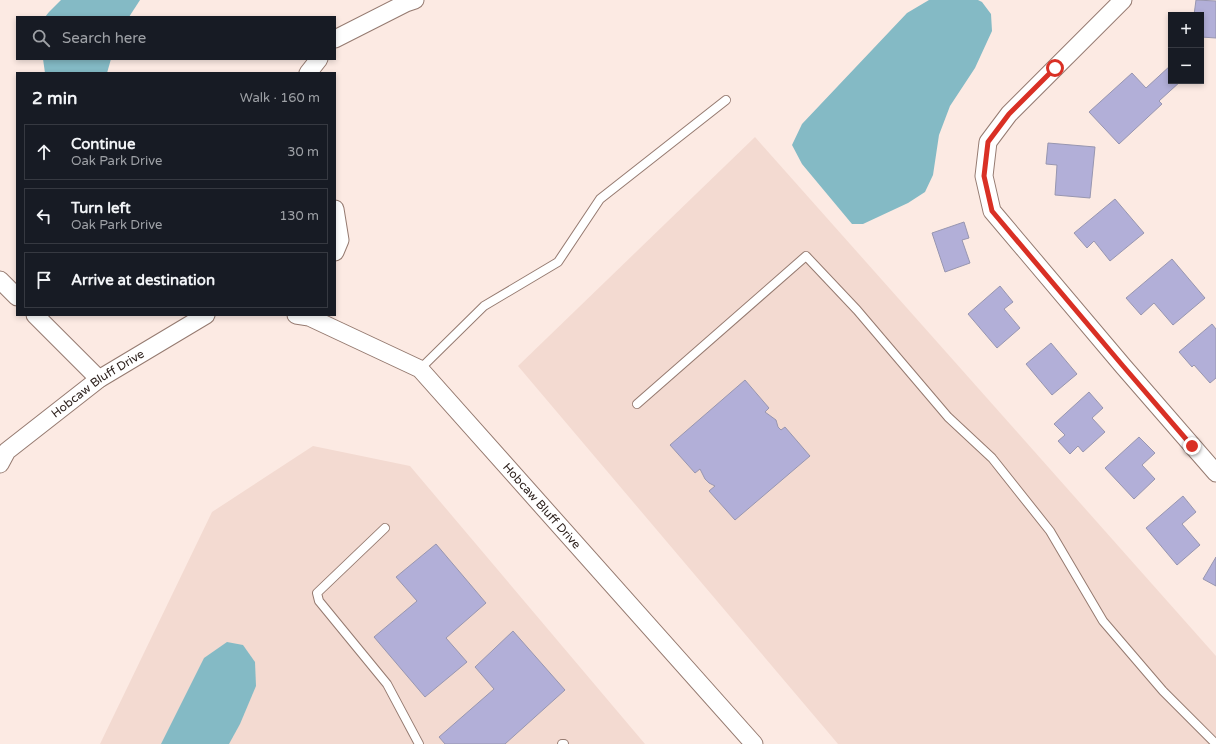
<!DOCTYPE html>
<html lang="en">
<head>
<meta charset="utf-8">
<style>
  :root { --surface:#171b24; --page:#20242c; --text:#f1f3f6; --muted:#9ea1a6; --line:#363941 }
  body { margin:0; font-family:"Varela Round",sans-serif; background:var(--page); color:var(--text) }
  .controls { position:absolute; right:12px; top:12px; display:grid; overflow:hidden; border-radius:0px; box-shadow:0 2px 6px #0003 }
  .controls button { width:36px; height:36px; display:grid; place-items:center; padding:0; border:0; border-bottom:1px solid var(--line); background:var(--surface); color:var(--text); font:20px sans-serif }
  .stop { position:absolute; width:12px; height:12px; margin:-9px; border:3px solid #d93025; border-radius:50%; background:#fff }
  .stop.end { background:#d93025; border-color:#fff; box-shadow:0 1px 4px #0008 }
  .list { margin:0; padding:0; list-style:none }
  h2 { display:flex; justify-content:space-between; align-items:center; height:52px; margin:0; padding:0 16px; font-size:17px }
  h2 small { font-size:13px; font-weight:400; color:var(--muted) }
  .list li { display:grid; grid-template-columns:26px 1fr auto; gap:12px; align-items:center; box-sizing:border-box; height:56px; margin:0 8px 8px; padding:0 8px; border:1px solid var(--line); border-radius:0px }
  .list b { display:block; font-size:15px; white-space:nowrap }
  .list p { margin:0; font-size:13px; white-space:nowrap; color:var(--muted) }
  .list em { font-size:13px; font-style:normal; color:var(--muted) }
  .icon { flex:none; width:22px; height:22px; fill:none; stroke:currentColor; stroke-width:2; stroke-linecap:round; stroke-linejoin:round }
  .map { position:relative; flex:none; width:1216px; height:744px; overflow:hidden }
  .search { position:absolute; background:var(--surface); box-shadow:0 2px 6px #0003; left:16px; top:16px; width:320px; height:44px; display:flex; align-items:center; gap:10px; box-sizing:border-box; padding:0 14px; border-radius:0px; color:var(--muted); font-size:15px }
  .panel { position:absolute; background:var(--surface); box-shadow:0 2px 6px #0003; left:16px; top:72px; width:320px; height:244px; border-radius:0px }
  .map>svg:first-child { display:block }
</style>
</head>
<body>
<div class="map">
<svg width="1216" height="744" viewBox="0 0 1216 744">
  <rect width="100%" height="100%" fill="#fceae3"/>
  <g fill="#f3dad1">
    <path d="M755,137L1216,656V744H838L518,366Z"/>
    <path d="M313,446L410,466L645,744H100L212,512Z"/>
  </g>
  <g fill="#84bac5">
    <path d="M61,0H140L129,17H45L49,12Z"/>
    <path d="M929,0H978L982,2L991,14L992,31L975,68L950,106L939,135L933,175L925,192L908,203L863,224H852L802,164L792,145L802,124L907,13Z"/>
    <path d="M43,59H111L107,73H45Z"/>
    <path d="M227,642L243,645L255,662L256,686L240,724L229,744H161L204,658Z"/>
  </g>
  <g fill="#b2afd8" stroke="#9896b0">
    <path d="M1196,0L1216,1V38L1201,37V15H1194Z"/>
    <path d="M1171,65V81H1181L1159,101L1162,104L1119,144L1089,112L1132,73L1146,88Z"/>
    <path d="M1048,143L1095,147L1090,198L1055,195L1057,165L1046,164Z"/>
    <path d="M1115,199L1144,233L1110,261L1094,241L1087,248L1074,233Z"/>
    <path d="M964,222L969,238L962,240L970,263L945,272L932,233Z"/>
    <path d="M1172,259L1205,298L1173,325L1154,303L1141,315L1126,298Z"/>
    <path d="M1000,286L1013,302L1004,309L1020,328L997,348L968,314Z"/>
    <path d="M1212,324L1216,329V378L1210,383L1194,365L1192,367L1179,352Z"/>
    <path d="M1051,343L1077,374L1052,395L1026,364Z"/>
    <path d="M745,380L769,408L765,412L776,420L778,427L781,430L785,427L810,456L735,520L709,491L715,486L709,483L705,479L700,469L695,473L670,445Z"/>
    <path d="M1089,392L1103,408L1092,418L1105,432L1083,452L1078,446L1070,454L1058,441L1065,435L1054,424Z"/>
    <path d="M1139,437L1155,453L1142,465L1155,479L1134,499L1105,468Z"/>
    <path d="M1183,496L1196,512L1182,524L1200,545L1177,565L1146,528Z"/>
    <path d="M436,544L486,603L446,638L467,662L425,697L374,637L417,601L396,577Z"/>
    <path d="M1216,557V586L1203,579Z"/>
    <path d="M513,631L565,690L505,744H445L439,737L494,689L475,667Z"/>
  </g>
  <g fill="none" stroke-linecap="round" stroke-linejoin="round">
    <defs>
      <g id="lane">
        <path d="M420,369L484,306L558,262L600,199L726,100"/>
        <path d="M637,404L806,256L857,310L948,417L992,458L1050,531L1103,621L1163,691L1216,744"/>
        <path d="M385,528L317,593L319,601L387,684L419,744"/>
        <path d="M562,744H564"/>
      </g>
      <g id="street">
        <path d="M1123,0L1009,114L988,142L984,176L992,211L1123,366L1216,473"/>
        <path d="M335,39L406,3L415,0"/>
        <path d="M308,73L319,59"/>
        <path d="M335,209L340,240L335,252"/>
        <path d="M0,280L17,297"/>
        <path d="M35,315L99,379"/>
        <path id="s1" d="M296,315L309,317L420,369L754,744"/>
        <path id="s2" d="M0,464L7,451L99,379L206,315"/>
      </g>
    </defs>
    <use href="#lane" stroke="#957a70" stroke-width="10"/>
    <use href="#street" stroke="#957a70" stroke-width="19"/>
    <use href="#lane" stroke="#fff" stroke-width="8"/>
    <use href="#street" stroke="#fff" stroke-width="17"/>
  </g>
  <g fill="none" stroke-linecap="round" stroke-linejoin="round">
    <path stroke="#d93025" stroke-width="5" d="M1055,68L1009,114L988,142L984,176L992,211L1123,366L1192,446"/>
  </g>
  <g text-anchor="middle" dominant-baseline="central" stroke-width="3" stroke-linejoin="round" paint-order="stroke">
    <g font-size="12" fill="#2f231f" stroke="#fbfbfb">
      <text stroke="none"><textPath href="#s2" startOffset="128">Hobcaw Bluff Drive</textPath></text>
      <text stroke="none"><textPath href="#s1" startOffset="319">Hobcaw Bluff Drive</textPath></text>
    </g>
  </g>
</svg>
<div class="controls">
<button>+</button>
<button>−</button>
</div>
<div class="stop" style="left:1055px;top:68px"></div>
<div class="stop end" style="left:1192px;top:446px"></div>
<div class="search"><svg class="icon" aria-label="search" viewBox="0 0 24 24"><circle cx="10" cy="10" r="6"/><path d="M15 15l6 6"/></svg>Search here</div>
<section class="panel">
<h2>2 min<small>Walk · 160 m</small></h2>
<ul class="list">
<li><svg class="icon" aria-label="ahead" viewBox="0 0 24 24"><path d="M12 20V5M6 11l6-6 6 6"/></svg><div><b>Continue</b><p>Oak Park Drive</p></div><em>30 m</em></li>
<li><svg class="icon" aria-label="left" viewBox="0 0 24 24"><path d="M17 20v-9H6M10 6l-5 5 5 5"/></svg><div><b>Turn left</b><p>Oak Park Drive</p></div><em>130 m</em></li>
<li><svg class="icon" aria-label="arrive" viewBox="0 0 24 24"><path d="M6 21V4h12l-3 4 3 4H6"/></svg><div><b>Arrive at destination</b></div></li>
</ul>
</section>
</div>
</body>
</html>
